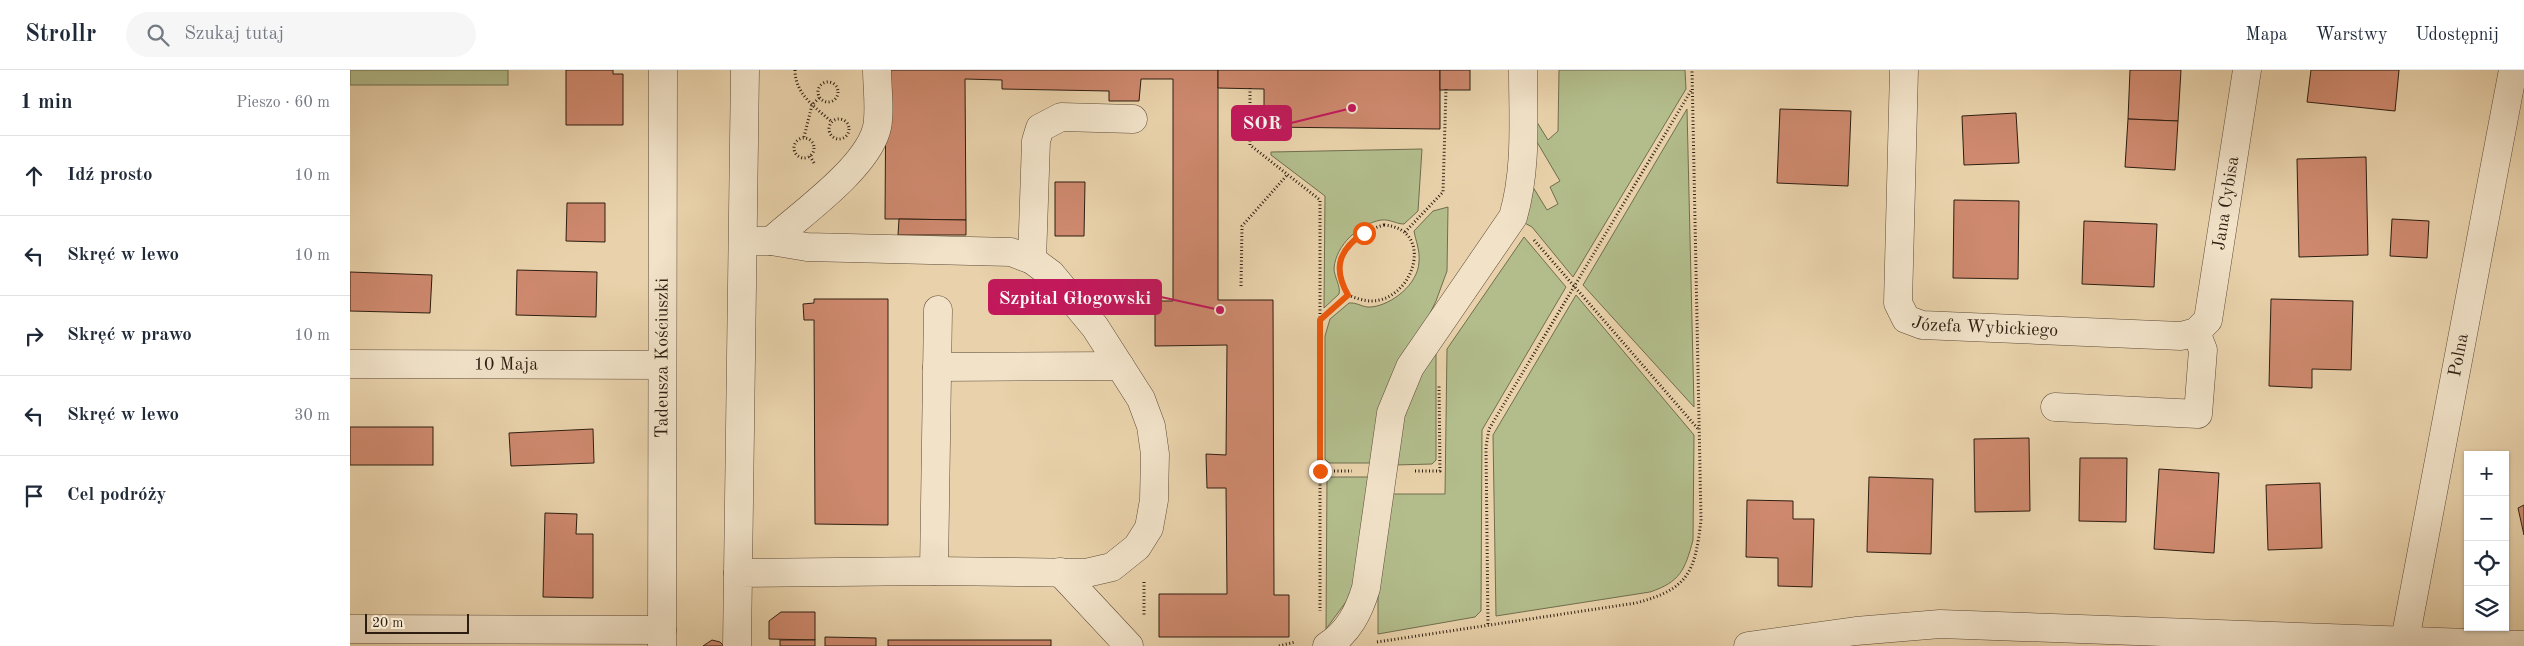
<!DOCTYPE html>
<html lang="pl">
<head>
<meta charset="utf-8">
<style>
  :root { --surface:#fff; --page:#f6f6f7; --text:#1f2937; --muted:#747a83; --line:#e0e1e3 }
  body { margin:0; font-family:"Old Standard TT",serif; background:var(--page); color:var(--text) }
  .controls { position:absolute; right:15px; bottom:15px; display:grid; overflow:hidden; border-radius:0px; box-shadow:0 1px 4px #0004 }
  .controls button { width:45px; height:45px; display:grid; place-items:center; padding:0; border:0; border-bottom:1px solid var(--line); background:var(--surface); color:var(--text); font:25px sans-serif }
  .scale { position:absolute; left:15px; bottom:12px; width:104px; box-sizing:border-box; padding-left:5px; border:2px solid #2e1e11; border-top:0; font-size:14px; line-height:18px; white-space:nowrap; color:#2e1e11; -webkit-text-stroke:4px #f1e2c8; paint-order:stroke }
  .stop { position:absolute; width:15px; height:15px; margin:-11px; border:4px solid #ea580c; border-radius:50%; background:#fff }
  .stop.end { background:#ea580c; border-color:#fff; box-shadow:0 1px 5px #0008 }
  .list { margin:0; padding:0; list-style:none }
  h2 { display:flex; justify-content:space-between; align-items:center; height:65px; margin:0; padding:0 20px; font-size:21px }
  h2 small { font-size:16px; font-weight:400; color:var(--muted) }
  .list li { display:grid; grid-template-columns:32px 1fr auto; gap:15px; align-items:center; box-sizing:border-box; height:80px; padding:0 20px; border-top:1px solid var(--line) }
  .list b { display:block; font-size:19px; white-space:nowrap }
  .list em { font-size:16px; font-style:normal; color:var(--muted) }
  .icon { flex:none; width:28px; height:28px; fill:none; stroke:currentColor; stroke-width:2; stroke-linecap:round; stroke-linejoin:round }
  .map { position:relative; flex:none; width:2174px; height:576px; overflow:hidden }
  header { display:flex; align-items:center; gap:30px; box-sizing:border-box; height:70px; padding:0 25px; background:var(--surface); border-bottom:1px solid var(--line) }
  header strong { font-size:24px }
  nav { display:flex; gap:28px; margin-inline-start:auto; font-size:18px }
  .search { width:350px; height:45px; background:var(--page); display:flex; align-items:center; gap:12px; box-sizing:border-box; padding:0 18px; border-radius:28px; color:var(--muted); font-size:19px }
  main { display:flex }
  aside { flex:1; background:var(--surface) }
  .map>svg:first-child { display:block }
</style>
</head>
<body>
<header>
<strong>Strollr</strong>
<div class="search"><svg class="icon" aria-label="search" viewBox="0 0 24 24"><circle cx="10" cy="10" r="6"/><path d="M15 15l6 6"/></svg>Szukaj tutaj</div>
<nav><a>Mapa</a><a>Warstwy</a><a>Udostępnij</a></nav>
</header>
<main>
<aside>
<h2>1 min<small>Pieszo · 60 m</small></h2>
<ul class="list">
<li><svg class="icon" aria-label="ahead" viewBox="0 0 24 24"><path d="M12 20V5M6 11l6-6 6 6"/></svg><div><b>Idź prosto</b></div><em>10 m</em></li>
<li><svg class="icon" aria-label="left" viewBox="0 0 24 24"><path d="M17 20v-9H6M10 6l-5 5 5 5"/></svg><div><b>Skręć w lewo</b></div><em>10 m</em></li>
<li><svg class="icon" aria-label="right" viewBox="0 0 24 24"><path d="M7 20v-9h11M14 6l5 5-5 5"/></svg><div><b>Skręć w prawo</b></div><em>10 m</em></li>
<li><svg class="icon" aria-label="left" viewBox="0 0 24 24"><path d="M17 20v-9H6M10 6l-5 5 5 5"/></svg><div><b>Skręć w lewo</b></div><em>30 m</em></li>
<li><svg class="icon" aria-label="arrive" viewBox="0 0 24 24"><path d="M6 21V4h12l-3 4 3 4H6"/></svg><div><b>Cel podróży</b></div></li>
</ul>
</aside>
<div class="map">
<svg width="2174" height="576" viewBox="0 0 2174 576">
  <rect width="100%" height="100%" fill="#e9d2ab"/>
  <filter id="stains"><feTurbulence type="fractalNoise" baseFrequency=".004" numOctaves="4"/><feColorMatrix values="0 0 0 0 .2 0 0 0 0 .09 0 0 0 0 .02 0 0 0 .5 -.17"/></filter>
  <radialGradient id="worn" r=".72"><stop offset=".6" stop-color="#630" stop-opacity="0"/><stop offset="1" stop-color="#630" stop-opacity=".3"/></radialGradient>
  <g fill="#b3bd8c" stroke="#706e4e">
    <rect x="0" y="0" width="158" height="15"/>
    <path d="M1209,0H1335L1336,19L1223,207L1182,157L1171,151L1183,117L1197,140L1208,134L1200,117L1210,111L1184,67L1185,49L1198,70L1208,61Z"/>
    <path d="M1337,39L1344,337L1233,215Z"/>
    <path d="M1072,79L1068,141L1054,154C1046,154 1040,149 1031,150C1009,154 986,175 984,198C984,207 991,216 989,224L974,238L975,126L921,85V82Z"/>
    <path d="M1098,137L1097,201L1086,231L1072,260L1024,393H979L975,389V266L980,249L999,233C1007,232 1013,238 1021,237C1042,235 1068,214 1069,192C1070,180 1066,172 1064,161L1083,141Z"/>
    <path d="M1174,167L1216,217L1132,360L1131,541L1125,547L1028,564V514L1043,424H1095L1097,279Z"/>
    <path d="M1226,225L1344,365L1343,470C1335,500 1330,512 1300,522L1146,546L1143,365Z"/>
    <path d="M1086,277V390L1082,394L1045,395L1058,325Z"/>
    <path d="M977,407H1021L1010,484L1001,525L976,559Z"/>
  </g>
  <g fill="#ce896e" stroke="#2e1e11">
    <path d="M216,0H263V4H273V55H216Z"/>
    <path d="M536,0H868V230H923L924,525H939V567H809V524H877L876,418H857L856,384L876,385L877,275L805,276V231H823V9H791L789,31H759V21L652,19V10L615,9L616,150L549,149H535Z"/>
    <path d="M868,0H1090V59L914,57V19L868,18Z"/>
    <rect x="1090" y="0" width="30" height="20"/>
    <path d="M1780,0H1831L1828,51L1778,49Z"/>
    <path d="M1961,0H2049L2045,41L1957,32Z"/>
    <path d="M1430,39L1501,41L1498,116L1427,113Z"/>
    <path d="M1666,43L1669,93L1614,95L1612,46Z"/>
    <path d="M1778,49L1828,51L1825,100L1775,97Z"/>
    <path d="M2016,87L2018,185L1949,187L1947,89Z"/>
    <path d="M705,112H735L734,166H705Z"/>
    <path d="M1604,130L1669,131L1668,209L1603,208Z"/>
    <path d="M217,133H255V172L216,171Z"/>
    <path d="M549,149L616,150V165H548Z"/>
    <path d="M2042,149L2079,151L2077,188L2040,186Z"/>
    <path d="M1734,151L1807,154L1804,217L1732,214Z"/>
    <path d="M167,200L247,202L246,247L166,245Z"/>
    <path d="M0,202L82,205L80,243L0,241Z"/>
    <path d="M464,229H538V455L465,454L464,250H454L453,234L464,233Z"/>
    <path d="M1921,229L2003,231L2001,300L1962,299V318L1919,316Z"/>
    <rect x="0" y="357" width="83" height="38"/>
    <path d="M243,359L244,393L161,396L159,363Z"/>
    <path d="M1679,368L1680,441L1625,442L1624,369Z"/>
    <path d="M1730,388H1777L1776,452L1729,451Z"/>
    <path d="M1809,399L1869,403L1864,483L1804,479Z"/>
    <path d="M1519,407L1583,409L1581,484L1517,482Z"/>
    <path d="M1970,413L1972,478L1918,480L1916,415Z"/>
    <path d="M1397,430L1443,431V449H1464L1462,517L1428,516V488L1396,487Z"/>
    <path d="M2174,435V465L2168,438Z"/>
    <path d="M195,443L227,444L226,464H243V528L193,527Z"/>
    <path d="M431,542H465V570L419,569V551Z"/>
    <path d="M475,567L526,568V576H475Z"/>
    <path d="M362,570L370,572L374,576H353Z"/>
    <rect x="430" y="570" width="35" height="6"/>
    <rect x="538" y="570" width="163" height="6"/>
  </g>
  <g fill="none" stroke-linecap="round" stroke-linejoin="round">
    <defs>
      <g id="minor">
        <path id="s1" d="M1554,0L1548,233L1556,249L1572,255L1831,266L1846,262L1858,250L1897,0"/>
        <path d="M407,171H421C451,144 514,100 526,61C531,46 527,17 527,0"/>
        <path d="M682,190L686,71L690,58L711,47L783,49"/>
        <path id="s2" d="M0,294L312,295"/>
        <path d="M587,297L770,296"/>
        <path d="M1705,337L1848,344L1853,280L1846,262"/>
        <path d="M584,501L588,240"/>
        <path d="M710,502L779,576"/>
        <path d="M388,503L395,0"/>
        <path d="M0,559L312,560"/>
        <path id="s3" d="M2055,570L2163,0"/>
        <path id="s4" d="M312,576L313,0"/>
        <path d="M387,576L388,503L584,501L736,503L762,497L787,477L799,458L804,430L805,384L801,356L791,329L745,257L701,204L682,190L661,182L457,177L421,171"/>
        <path d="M977,576C999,562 1009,541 1016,518L1041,343L1060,297L1163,147C1177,99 1173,50 1173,0"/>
        <path d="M1398,576L1506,561L1590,554L2174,575"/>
      </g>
    </defs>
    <use href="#minor" stroke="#5d4b38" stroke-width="29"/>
    <g stroke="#2e1e11" stroke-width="3" stroke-dasharray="1 2.5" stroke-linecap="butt">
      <path d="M445,0C445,24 465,37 482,52"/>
      <circle cx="478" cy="22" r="10"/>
      <path d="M900,18V75L970,130V541"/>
      <circle cx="489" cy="59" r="10"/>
      <path d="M454,67L462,35L469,28"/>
      <circle cx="454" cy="78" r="10"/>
      <path d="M460,86L464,93"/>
      <path d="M1034,155C1086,159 1064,231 1021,231C1014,231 1005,228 998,225C978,190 998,165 1034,155Z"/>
      <path d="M1055,162L1093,122L1096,19"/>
      <path d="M1184,170L1349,360"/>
      <path d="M891,216L892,156L938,104"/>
      <path d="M970,249L998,225"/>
      <path d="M970,401H1002"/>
      <path d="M1065,401H1090L1089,314"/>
      <path d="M794,512V546"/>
      <path d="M1138,554L1136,377L1139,359L1342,19"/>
      <path d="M1027,572L1286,533C1339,519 1345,502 1351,450L1342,0"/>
      <path d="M929,576L945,572"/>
    </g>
    <use href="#minor" stroke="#f1e2c8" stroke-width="28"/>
  </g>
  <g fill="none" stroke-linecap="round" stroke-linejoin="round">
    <path stroke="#ea580c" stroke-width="6" d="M970,401V250L998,225C983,199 988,180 1014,163"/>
  </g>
  <g text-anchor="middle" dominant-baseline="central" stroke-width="4.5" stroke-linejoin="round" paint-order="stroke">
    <g font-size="18" fill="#2e1e11" stroke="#f1e2c8">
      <text stroke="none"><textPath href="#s1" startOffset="678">Jana Cybisa</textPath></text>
      <text stroke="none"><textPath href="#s1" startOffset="331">Józefa Wybickiego</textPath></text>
      <text stroke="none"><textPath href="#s3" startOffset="290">Polna</textPath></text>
      <text stroke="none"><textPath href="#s4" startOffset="288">Tadeusza Kościuszki</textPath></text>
      <text stroke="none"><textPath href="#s2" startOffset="156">10 Maja</textPath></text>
    </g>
  </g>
  <path fill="none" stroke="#c2185b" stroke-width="2" d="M1002 38L941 53M870 240L811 227"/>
  <g fill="#c2185b" stroke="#f1e2c8" stroke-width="2">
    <circle cx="1002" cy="38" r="5"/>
    <circle cx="870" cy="240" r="5"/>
  </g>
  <g fill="#c2185b" stroke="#c2185b" stroke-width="2">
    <rect x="882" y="36" width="59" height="34" rx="5"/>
    <rect x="639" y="210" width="172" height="34" rx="5"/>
  </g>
  <g font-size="19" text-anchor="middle" font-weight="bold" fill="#fff">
    <text x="912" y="59">SOR</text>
    <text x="725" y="234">Szpital Głogowski</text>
  </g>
  <rect width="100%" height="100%" filter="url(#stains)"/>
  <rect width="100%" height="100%" fill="url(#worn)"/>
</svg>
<div class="controls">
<button>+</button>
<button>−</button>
<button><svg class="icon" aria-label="locate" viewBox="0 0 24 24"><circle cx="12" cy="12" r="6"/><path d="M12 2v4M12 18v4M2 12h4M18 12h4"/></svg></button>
<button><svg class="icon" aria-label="layers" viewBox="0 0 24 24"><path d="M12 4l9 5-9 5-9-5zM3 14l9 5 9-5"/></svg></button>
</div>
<div class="scale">20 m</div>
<div class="stop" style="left:1014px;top:163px"></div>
<div class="stop end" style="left:970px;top:401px"></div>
</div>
</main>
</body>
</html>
